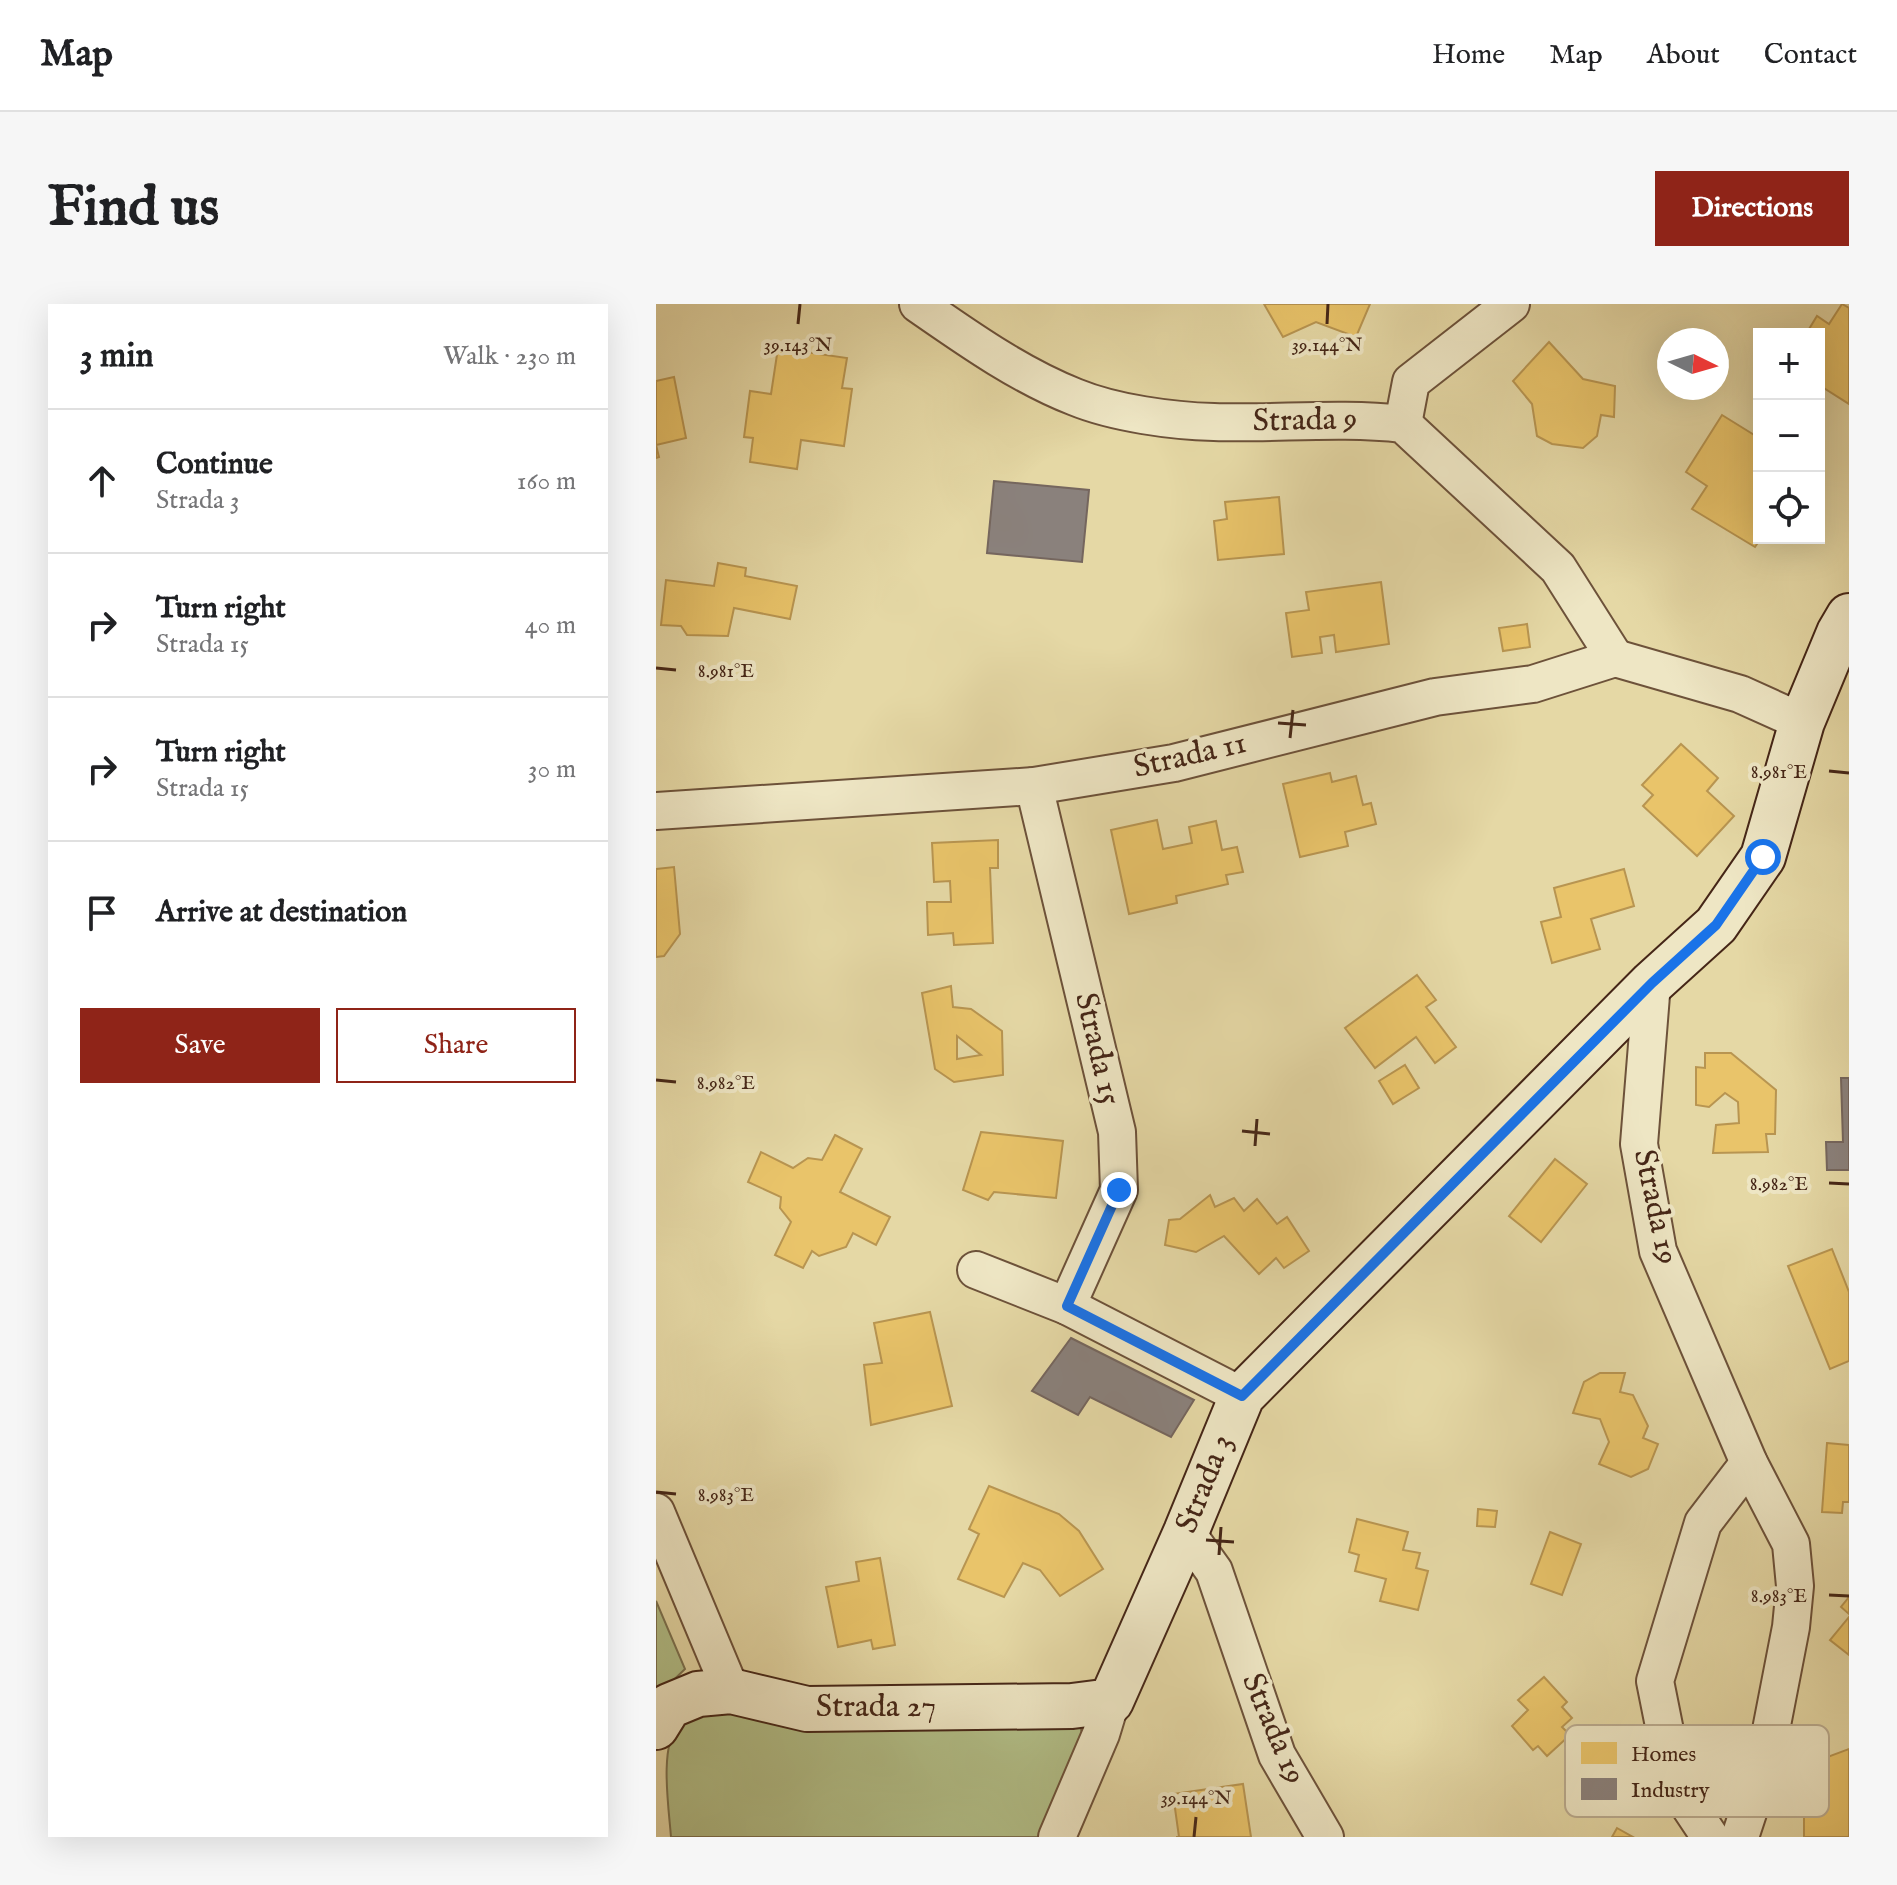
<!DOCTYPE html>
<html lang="en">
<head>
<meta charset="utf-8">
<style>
  :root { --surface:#fff; --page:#f6f6f6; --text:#202124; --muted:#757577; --line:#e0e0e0; --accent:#8f2418 }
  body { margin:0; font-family:"IM FELL English",serif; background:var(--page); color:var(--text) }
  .controls { position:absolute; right:24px; top:24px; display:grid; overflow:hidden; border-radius:0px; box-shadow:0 8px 32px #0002 }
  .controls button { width:72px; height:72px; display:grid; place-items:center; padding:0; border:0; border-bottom:2px solid var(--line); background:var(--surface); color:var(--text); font:40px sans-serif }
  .compass { position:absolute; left:1001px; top:24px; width:72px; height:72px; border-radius:50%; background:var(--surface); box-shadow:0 8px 32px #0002; rotate:95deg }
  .stop { position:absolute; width:24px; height:24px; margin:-18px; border:6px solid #1a73e8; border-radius:50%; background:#fff }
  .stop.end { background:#1a73e8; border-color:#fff; box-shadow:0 2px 8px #0008 }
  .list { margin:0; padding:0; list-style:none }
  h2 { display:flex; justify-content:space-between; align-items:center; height:104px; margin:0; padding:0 32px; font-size:34px }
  h2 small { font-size:26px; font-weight:400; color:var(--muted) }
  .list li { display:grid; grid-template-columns:52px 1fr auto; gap:24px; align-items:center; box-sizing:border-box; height:144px; padding:0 32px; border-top:2px solid var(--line) }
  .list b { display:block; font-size:30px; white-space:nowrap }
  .list p { margin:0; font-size:26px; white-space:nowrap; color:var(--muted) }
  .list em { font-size:26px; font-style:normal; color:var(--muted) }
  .actions { display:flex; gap:16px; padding:24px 32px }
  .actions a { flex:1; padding:18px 0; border:2px solid var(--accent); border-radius:0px; text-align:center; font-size:28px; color:var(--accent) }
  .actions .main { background:var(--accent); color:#fff }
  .icon { flex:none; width:44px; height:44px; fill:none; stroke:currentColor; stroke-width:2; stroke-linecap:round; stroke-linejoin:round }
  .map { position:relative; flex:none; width:1193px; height:1533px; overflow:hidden; border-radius:0px }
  header { display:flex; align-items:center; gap:48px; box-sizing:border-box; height:112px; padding:0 40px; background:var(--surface); border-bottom:2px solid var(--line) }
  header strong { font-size:38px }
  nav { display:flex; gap:44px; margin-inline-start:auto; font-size:28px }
  .intro { display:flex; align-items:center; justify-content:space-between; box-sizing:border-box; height:192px; padding:0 48px }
  h1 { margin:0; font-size:56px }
  .button { padding:20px 36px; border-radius:0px; background:var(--accent); color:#fff; font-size:28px; font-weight:700 }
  main { display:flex; gap:48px; padding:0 48px }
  aside { flex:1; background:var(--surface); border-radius:0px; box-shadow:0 8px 32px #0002 }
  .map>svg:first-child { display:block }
</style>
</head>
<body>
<header>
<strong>Map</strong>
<nav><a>Home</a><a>Map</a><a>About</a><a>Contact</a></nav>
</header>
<div class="intro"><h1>Find us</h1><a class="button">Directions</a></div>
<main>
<aside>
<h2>3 min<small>Walk · 230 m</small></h2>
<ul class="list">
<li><svg class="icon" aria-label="ahead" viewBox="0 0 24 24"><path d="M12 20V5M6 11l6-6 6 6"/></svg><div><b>Continue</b><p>Strada 3</p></div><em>160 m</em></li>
<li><svg class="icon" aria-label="right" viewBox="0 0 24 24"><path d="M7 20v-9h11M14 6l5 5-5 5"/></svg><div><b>Turn right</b><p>Strada 15</p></div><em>40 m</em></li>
<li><svg class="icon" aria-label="right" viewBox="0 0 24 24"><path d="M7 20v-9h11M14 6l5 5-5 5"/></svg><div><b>Turn right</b><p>Strada 15</p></div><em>30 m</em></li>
<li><svg class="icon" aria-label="arrive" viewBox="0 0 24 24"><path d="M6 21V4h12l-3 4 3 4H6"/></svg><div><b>Arrive at destination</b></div></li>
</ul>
<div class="actions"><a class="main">Save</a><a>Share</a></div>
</aside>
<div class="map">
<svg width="1193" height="1533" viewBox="0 0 1193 1533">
  <rect width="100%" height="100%" fill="#e5d8a5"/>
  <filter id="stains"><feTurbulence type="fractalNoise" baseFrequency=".0025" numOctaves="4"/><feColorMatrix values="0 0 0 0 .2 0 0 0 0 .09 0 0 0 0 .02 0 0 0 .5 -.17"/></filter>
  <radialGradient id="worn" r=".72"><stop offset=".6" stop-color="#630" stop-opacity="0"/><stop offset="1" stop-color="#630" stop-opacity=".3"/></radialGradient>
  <g fill="#b2bf88" stroke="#7c7250" stroke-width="2">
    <path d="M0,1297L29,1365L0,1393Z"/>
    <path d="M44,1407L413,1415L424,1423L430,1439L391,1533H15C13,1505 3,1443 22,1421C27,1415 37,1411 44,1407Z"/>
  </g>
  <g fill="#e9c46a" stroke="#b89551" stroke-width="2" fill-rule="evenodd">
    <path d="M608,0H714L700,33L660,18L627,33Z"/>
    <path d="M1186,0L1193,4V100L1163,81V30H1150L1161,12L1173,20Z"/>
    <path d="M893,38L927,75L959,82L958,113L945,111L941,132L927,144L896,140L881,132L876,100L857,77Z"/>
    <path d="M122,44L191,54L186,84L196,85L188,142L145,136L141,165L94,158L97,134L88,133L94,87L115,90Z"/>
    <path d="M18,73L30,134L0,141L3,153L0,154V77Z"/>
    <path d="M1066,111L1103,134L1101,148L1105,234L1099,243L1036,205L1051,182L1030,168Z"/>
    <path d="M623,193L628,250L562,256L558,217L571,215L569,198Z"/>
    <path d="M62,259L90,264L89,272L141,282L134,315L78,304L72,332L31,331L25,322L5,321L10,276L58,282Z"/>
    <path d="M725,278L733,340L680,348L678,331L664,333L666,349L636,353L630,309L653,306L650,288Z"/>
    <path d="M871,320L874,343L847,347L843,324Z"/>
    <path d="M1025,440L1062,474L1051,487L1078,512L1041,552L987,502L997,491L986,481Z"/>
    <path d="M674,469L676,478L700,472L707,501L715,499L720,520L689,528L692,542L644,553L627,480Z"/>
    <path d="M501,516L507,545L536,539L533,523L560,517L566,546L581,543L587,568L570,571L572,580L520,592L521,599L473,610L455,526Z"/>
    <path d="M342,536V564H334L337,639L298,641L297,629L272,631L271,598H295L294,577L278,578L276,539Z"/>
    <path d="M18,563L24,630L8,652L0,653V565Z"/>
    <path d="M968,565L978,602L935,615L944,645L896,659L885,618L905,613L898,584Z"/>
    <path d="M761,671L780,696L770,703L800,743L779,759L760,733L719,764L689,724Z"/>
    <path d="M295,682L297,703L315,705L346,727L347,771L298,778L279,765L266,689ZM301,732L325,751L301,755Z"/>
    <path d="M1049,749H1075L1120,786L1119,830H1110L1112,848L1057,849L1060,821L1083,819L1082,798L1069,789L1053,803L1040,801V763L1049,764Z"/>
    <path d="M749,761L763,784L737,800L723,777Z"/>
    <path d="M325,828L407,837L400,894L338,888L332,896L307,886Z"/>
    <path d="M179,831L206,845L184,888L234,913L220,941L197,929L190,943L163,952L156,947L147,964L119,951L135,918L124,904L125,893L92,878L105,848L137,864L152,854L166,856Z"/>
    <path d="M899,855L931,880L885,938L853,912Z"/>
    <path d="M554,891L559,903L578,894L588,907L601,895L621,920L631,913L653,947L628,964L620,954L603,970L568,932L540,948L509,941L513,916L524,915Z"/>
    <path d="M1176,945L1193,988V1057L1174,1065L1132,962Z"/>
    <path d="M274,1008L296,1102L215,1121L208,1061L226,1059L218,1019Z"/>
    <path d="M944,1069H969L964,1088L977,1091L992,1122L987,1134L1002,1140L992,1165L975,1173L943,1160L953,1138L944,1115L917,1109L928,1078Z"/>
    <path d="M1171,1139L1193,1141V1198H1187L1186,1209L1166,1208Z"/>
    <path d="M333,1182L403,1210L423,1227L447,1265L404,1292L384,1266L367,1259L348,1293L302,1275L323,1230L313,1225Z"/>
    <path d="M822,1205L841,1207L839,1223L821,1222Z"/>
    <path d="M701,1215L752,1228L747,1246L764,1249L760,1264L772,1267L762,1306L724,1297L730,1275L699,1267L703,1251L693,1248Z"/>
    <path d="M894,1228L925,1240L906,1291L875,1280Z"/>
    <path d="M224,1254L239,1341L217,1345L215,1336L182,1343L170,1283L203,1277L200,1258Z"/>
    <path d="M1193,1293V1310L1185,1303Z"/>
    <path d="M1193,1313V1351L1174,1336Z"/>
    <path d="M888,1373L911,1398L906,1403L916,1414L906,1423L914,1431L891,1452L882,1442L877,1446L856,1422L872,1406L862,1396Z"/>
    <path d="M1193,1445V1533H1148V1486L1166,1455Z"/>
    <path d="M587,1480L595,1533H520H523L517,1490Z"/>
    <path d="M961,1524L977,1533H956Z"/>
  </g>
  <g fill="#8a817c" stroke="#75665e" stroke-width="2">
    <path d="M338,177L433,186L426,258L331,249Z"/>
    <path d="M1185,774H1193V866H1171L1170,838H1187Z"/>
    <path d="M415,1034L538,1096L515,1133L434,1093L422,1111L376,1087Z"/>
  </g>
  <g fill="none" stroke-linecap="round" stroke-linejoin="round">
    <defs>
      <g id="street">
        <path d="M262,0C311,34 363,71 419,93C458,109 516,117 558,118C621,120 684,113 747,120L902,264L959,354"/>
        <path d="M747,120L755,78L855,0"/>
        <path d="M378,482L461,828L463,886L411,1002"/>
        <path d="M0,507L378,482L518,459L779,393L877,380L959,354L1084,390L1146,418"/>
        <path d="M996,679L983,840L1002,947L1093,1159L1135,1240L1139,1282L1135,1323L1109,1457L1084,1533"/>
        <path d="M320,966L411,1002L586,1092"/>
        <path d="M0,1208L75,1387"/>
        <path d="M530,1228L558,1267L621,1451L669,1533"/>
        <path d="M401,1533L445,1430L455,1397"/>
        <path d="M1054,1533L1020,1482L999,1377L1047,1219L1093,1159"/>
      </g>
      <path id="secondary" d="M0,1423L13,1402L42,1390L75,1387L151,1405L416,1402L455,1397L530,1228L586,1092L996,679L1060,621L1107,553L1146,418L1183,329L1193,312"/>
    </defs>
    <use href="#street" stroke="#6d523a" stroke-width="40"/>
    <use href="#secondary" stroke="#452617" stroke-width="48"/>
    <use href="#street" stroke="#eee6c4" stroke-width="36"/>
    <use href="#secondary" stroke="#eee6c4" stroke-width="44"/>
  </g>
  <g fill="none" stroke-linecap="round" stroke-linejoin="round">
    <path stroke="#1a73e8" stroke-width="10" d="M463,886L411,1002L586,1092L996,679L1060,621L1107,553"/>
  </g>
  <path fill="none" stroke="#452617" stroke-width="3" d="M142,20L144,0M671,20L672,0M0,364L20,366M622,419L650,421M634,434L637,406M1173,467L1193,469M0,776L20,778M586,827L614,830M599,842L601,815M1173,879L1193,880M0,1188L20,1190M550,1236L578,1238M563,1251L565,1223M1173,1291L1193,1292M538,1533L540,1513"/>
  <g text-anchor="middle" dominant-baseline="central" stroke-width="8" stroke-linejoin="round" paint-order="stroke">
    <g font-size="32" fill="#452617" stroke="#eee6c4">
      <text transform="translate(649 117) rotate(-1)">Strada 9</text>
      <text transform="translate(534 452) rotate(-13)">Strada 11</text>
      <text transform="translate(441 745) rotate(77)">Strada 15</text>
      <text transform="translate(999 903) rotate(78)">Strada 19</text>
      <text transform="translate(549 1180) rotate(-68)">Strada 3</text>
      <text x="220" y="1403">Strada 27</text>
      <text transform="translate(617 1425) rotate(67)">Strada 19</text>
    </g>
  </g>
  <rect x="909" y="1421" width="264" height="92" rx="12" fill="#eee6c4" stroke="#bbac90" stroke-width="2"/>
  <rect x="925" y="1438" width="36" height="22" fill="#e9c46a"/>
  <rect x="925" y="1474" width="36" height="22" fill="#8a817c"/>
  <g font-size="22" fill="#452617">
    <text x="975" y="1457">Homes</text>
    <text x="975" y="1493">Industry</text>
  </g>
  <g font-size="20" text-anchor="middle" fill="#452617" stroke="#eee6c4" stroke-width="8" stroke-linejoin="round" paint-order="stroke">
    <text x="142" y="47">39.143°N</text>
    <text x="671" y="47">39.144°N</text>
    <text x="70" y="373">8.981°E</text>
    <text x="1123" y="474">8.981°E</text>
    <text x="70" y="785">8.982°E</text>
    <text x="1123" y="886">8.982°E</text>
    <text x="70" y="1197">8.983°E</text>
    <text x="1123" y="1298">8.983°E</text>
    <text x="540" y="1500">39.144°N</text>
  </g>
  <rect width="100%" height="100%" filter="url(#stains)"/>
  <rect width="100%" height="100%" fill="url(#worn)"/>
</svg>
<div class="controls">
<button>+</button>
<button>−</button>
<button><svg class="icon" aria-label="locate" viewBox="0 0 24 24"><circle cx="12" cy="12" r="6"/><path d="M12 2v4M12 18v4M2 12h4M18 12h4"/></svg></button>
</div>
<svg class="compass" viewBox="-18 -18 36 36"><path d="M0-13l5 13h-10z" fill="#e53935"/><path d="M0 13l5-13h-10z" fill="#757577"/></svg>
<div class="stop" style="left:1107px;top:553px"></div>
<div class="stop end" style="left:463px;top:886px"></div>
</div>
</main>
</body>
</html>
